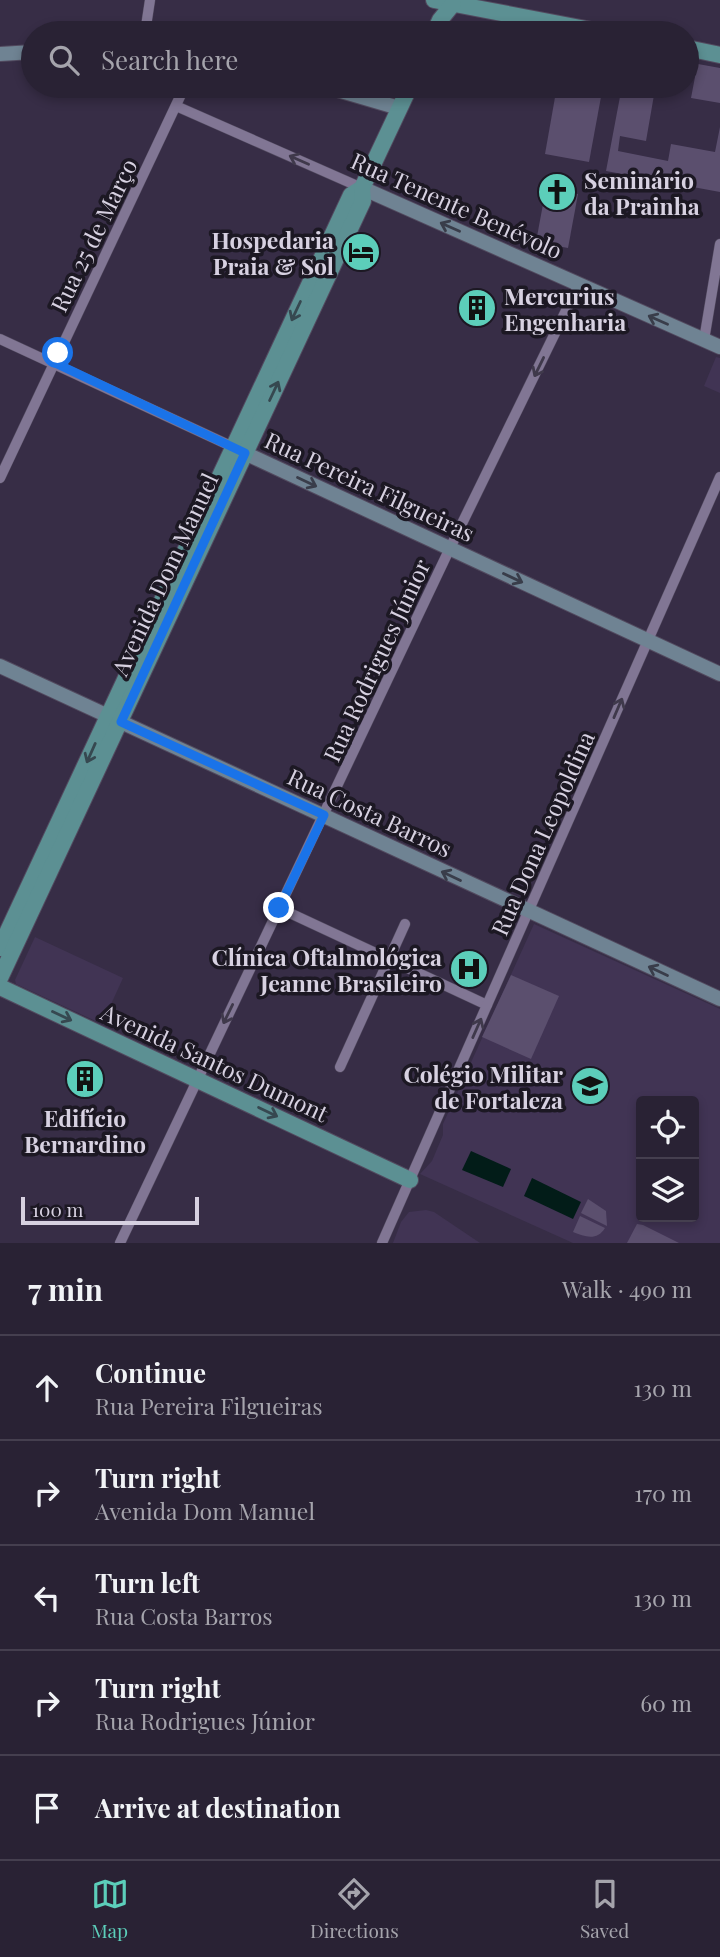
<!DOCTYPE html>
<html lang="en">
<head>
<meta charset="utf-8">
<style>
  :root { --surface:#292234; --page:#352f40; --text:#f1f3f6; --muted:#a5a4ac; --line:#453f4f; --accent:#5cceba }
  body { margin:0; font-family:"Playfair Display",serif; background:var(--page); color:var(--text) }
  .controls { position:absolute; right:21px; bottom:21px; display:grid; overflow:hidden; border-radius:7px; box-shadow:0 4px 10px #0003 }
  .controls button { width:63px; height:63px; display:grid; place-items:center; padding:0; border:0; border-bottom:2px solid var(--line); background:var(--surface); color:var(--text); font:35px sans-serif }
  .scale { position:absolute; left:21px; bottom:18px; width:178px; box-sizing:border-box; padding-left:7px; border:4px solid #d7d1e1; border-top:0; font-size:19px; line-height:24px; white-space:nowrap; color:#d7d1e1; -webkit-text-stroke:5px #1c1823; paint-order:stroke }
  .stop { position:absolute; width:21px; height:21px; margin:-16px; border:5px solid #1a73e8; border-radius:50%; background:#fff }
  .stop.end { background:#1a73e8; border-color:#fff; box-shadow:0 2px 7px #0008 }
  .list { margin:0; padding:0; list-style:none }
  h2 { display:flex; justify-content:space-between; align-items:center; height:91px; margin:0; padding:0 28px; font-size:30px }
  h2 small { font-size:23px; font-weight:400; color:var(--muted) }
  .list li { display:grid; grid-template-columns:46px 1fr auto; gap:21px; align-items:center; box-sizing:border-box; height:105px; padding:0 28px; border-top:2px solid var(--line) }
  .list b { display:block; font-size:26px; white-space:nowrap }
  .list p { margin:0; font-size:23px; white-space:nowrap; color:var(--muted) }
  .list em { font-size:23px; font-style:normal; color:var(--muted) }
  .icon { flex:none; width:38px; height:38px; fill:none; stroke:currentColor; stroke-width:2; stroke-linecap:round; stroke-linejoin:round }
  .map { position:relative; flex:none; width:720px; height:1243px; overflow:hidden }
  .search { position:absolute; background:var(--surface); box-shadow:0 4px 10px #0003; left:21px; right:21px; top:21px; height:77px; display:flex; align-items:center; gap:18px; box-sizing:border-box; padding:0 24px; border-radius:38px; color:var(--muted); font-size:26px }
  .sheet { height:616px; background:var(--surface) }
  nav { display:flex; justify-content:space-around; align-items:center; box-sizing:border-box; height:98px; border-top:2px solid var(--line); background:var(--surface); font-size:19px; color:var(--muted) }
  nav a { display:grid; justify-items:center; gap:4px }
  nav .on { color:var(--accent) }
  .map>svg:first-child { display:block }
</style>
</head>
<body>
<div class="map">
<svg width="720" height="1243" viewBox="0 0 720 1243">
  <rect width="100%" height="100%" fill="#372d46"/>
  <g fill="#413454" fill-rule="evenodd">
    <path d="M716,357L720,358V393L704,386Z"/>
    <path d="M534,924L720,1009V1243H573L420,1174L432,1161L443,1135V1124ZM641,1101H694V1217H641Z"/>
    <path d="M35,937L123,978L102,1024L16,984L15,980Z"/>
    <path d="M426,1210L434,1212L480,1243H393L401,1222L409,1212Z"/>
  </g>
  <g fill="#5b4f6e">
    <path d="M687,62L720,68V103L691,98L695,77L687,75Z"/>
    <path d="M557,86H603L589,162L545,154Z"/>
    <path d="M622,86H665L663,97L654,95L646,141L620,136L618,151L668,161L671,144L715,152L720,127V192L606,171Z"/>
    <path d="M546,188L578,194L568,248L536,242Z"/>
    <path d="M511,975L559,996L531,1059L482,1037Z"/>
    <path d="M588,1199L606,1211L607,1226L581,1213Z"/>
    <path d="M580,1216L605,1228C597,1241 585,1237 573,1232Z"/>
    <path d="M637,1224L643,1225L679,1243H627Z"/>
  </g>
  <g fill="#021c18">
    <path d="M471,1151L511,1169L503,1187L462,1170Z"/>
    <path d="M532,1178L581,1202L573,1219L524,1196Z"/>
  </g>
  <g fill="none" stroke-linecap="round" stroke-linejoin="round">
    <defs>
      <g id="street">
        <path d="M145,33L150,0"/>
        <path d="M176,106L362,188"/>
        <path d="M0,339L233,447"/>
        <path d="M704,340L720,244"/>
        <path d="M0,478L185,86"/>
        <path d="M279,908L487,1005"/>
        <path d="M340,1067L405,924"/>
        <path d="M120,1243L450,548L579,284"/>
        <path d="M382,1243L720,477"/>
      </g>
      <g id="secondary">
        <path d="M0,54L33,52"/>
        <path d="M324,86L399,108"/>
        <path d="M362,188L720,347"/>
        <path d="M236,449L720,674"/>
        <path d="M0,666L720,999"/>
      </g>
      <g id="primary">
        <path d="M434,0L607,33"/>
        <path d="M434,33L440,20L453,4"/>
        <path d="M687,48L720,55"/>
        <path d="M0,948L351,195L362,188L410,86"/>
        <path d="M0,978L363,201L362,188"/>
        <path d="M0,987L410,1180"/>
      </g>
    </defs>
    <use href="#street" stroke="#524a5f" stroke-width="11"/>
    <use href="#secondary" stroke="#524a5f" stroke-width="16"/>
    <use href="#primary" stroke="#524a5f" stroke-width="18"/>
    <use href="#street" stroke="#817694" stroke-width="10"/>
    <use href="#secondary" stroke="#6f8393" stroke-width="14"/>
    <use href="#primary" stroke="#5c9093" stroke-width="16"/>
  </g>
  <defs><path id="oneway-shaft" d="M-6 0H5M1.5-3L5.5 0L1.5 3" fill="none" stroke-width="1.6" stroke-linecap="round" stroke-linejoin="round" transform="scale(1.75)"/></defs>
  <g stroke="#3f394b">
    <use href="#oneway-shaft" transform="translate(299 160) rotate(-156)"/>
    <use href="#oneway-shaft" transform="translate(539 367) rotate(116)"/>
    <use href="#oneway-shaft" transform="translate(618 708) rotate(-67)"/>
    <use href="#oneway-shaft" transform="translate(228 1014) rotate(116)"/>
    <use href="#oneway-shaft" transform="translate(477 1028) rotate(-66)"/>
  </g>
  <g stroke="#393d4a">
    <use href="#oneway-shaft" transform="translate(450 227) rotate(-156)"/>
    <use href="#oneway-shaft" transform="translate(658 320) rotate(-156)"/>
    <use href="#oneway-shaft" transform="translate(307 482) rotate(25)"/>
    <use href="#oneway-shaft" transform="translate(513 578) rotate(25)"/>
    <use href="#oneway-shaft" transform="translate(451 876) rotate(-155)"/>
    <use href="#oneway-shaft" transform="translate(658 971) rotate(-155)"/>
  </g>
  <g stroke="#364850">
    <use href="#oneway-shaft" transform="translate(296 311) rotate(115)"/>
    <use href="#oneway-shaft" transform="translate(274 391) rotate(-65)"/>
    <use href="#oneway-shaft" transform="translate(91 753) rotate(114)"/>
    <use href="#oneway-shaft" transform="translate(62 1016) rotate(25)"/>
    <use href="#oneway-shaft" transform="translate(268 1112) rotate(26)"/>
  </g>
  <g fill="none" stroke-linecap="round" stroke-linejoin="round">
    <path stroke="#1a73e8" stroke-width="9" d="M58,353L53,362L245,453L121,722L324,815L279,908"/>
  </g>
  <defs>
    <symbol id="church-disc" viewBox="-11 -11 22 22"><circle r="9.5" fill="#5cceba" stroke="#1c1823"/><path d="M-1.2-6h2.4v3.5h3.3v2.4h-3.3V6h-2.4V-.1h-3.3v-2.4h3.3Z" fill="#111"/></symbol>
    <symbol id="hotel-disc" viewBox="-11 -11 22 22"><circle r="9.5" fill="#5cceba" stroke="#1c1823"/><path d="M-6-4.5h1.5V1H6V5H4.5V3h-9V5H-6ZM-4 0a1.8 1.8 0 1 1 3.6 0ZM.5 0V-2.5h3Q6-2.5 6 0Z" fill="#111"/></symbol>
    <symbol id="building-disc" viewBox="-11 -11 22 22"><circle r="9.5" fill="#5cceba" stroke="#1c1823"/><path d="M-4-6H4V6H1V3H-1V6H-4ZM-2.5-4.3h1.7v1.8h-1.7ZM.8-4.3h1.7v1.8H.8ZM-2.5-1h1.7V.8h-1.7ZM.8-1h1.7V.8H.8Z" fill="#111"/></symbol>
    <symbol id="hospital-disc" viewBox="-11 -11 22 22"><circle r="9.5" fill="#5cceba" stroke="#1c1823"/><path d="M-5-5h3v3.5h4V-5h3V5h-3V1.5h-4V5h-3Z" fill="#111"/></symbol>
    <symbol id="school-disc" viewBox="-11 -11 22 22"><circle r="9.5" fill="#5cceba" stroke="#1c1823"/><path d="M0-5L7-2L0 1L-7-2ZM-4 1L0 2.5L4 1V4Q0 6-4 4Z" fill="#111"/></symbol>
  </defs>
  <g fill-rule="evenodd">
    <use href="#church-disc" x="535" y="170" width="44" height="44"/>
    <use href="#hotel-disc" x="339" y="230" width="44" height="44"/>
    <use href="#building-disc" x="455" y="286" width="44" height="44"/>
    <use href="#hospital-disc" x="447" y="947" width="44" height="44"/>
    <use href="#building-disc" x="63" y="1057" width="44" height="44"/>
    <use href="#school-disc" x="568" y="1064" width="44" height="44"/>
  </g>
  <g text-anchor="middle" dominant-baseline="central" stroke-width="7" stroke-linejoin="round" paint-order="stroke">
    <g font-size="23" font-weight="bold" fill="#d7d1e1" stroke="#1c1823" text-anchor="end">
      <text x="584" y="179" text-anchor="start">Seminário<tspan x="584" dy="26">da Prainha</tspan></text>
      <text x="334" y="239">Hospedaria<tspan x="334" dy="26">Praia &amp; Sol</tspan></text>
      <text x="504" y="295" text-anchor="start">Mercurius<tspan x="504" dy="26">Engenharia</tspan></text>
      <text x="442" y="956">Clínica Oftalmológica<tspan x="442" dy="26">Jeanne Brasileiro</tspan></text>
      <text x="563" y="1073">Colégio Militar<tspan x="563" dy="26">de Fortaleza</tspan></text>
      <text x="85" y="1117" text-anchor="middle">Edifício<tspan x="85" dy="26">Bernardino</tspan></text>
    </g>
    <g font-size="23" fill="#d7d1e1" stroke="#1c1823">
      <text transform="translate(457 205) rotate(24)">Rua Tenente Benévolo</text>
      <text transform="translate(93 235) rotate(-64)">Rua 25 de Março</text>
      <text transform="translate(370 486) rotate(25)">Rua Pereira Filgueiras</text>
      <text transform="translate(164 574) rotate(-65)">Avenida Dom Manuel</text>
      <text transform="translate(376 660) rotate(-65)">Rua Rodrigues Júnior</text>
      <text transform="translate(370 812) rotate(25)">Rua Costa Barros</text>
      <text transform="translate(542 833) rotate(-66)">Rua Dona Leopoldina</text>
      <text transform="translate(215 1062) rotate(25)">Avenida Santos Dumont</text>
    </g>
  </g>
</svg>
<div class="controls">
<button><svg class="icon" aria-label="locate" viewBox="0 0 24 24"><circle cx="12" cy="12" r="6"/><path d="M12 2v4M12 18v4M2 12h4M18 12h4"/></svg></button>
<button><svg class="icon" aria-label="layers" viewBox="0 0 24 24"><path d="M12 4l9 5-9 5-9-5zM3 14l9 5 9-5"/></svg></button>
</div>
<div class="scale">100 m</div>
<div class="stop" style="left:58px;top:353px"></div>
<div class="stop end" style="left:279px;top:908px"></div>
<div class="search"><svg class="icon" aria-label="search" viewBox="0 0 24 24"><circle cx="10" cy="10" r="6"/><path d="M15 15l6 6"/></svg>Search here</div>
</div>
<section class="sheet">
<h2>7 min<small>Walk · 490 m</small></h2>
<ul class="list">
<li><svg class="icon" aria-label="ahead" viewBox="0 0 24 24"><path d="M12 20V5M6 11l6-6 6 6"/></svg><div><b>Continue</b><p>Rua Pereira Filgueiras</p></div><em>130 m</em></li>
<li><svg class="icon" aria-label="right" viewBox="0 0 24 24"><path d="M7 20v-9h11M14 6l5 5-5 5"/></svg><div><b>Turn right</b><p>Avenida Dom Manuel</p></div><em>170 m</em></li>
<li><svg class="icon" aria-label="left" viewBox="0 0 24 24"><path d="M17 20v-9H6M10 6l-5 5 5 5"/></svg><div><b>Turn left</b><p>Rua Costa Barros</p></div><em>130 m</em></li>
<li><svg class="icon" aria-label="right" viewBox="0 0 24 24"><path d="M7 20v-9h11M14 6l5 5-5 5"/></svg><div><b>Turn right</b><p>Rua Rodrigues Júnior</p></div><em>60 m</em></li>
<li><svg class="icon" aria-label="arrive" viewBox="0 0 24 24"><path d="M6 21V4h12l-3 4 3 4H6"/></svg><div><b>Arrive at destination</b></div></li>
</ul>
</section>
<nav>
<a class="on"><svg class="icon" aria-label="map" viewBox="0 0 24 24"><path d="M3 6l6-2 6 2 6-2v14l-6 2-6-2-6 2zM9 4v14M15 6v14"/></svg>Map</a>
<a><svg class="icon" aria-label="directions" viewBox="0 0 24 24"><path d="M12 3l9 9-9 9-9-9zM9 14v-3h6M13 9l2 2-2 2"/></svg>Directions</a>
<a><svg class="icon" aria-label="saved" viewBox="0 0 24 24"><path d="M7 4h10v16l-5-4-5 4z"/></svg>Saved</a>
</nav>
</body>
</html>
